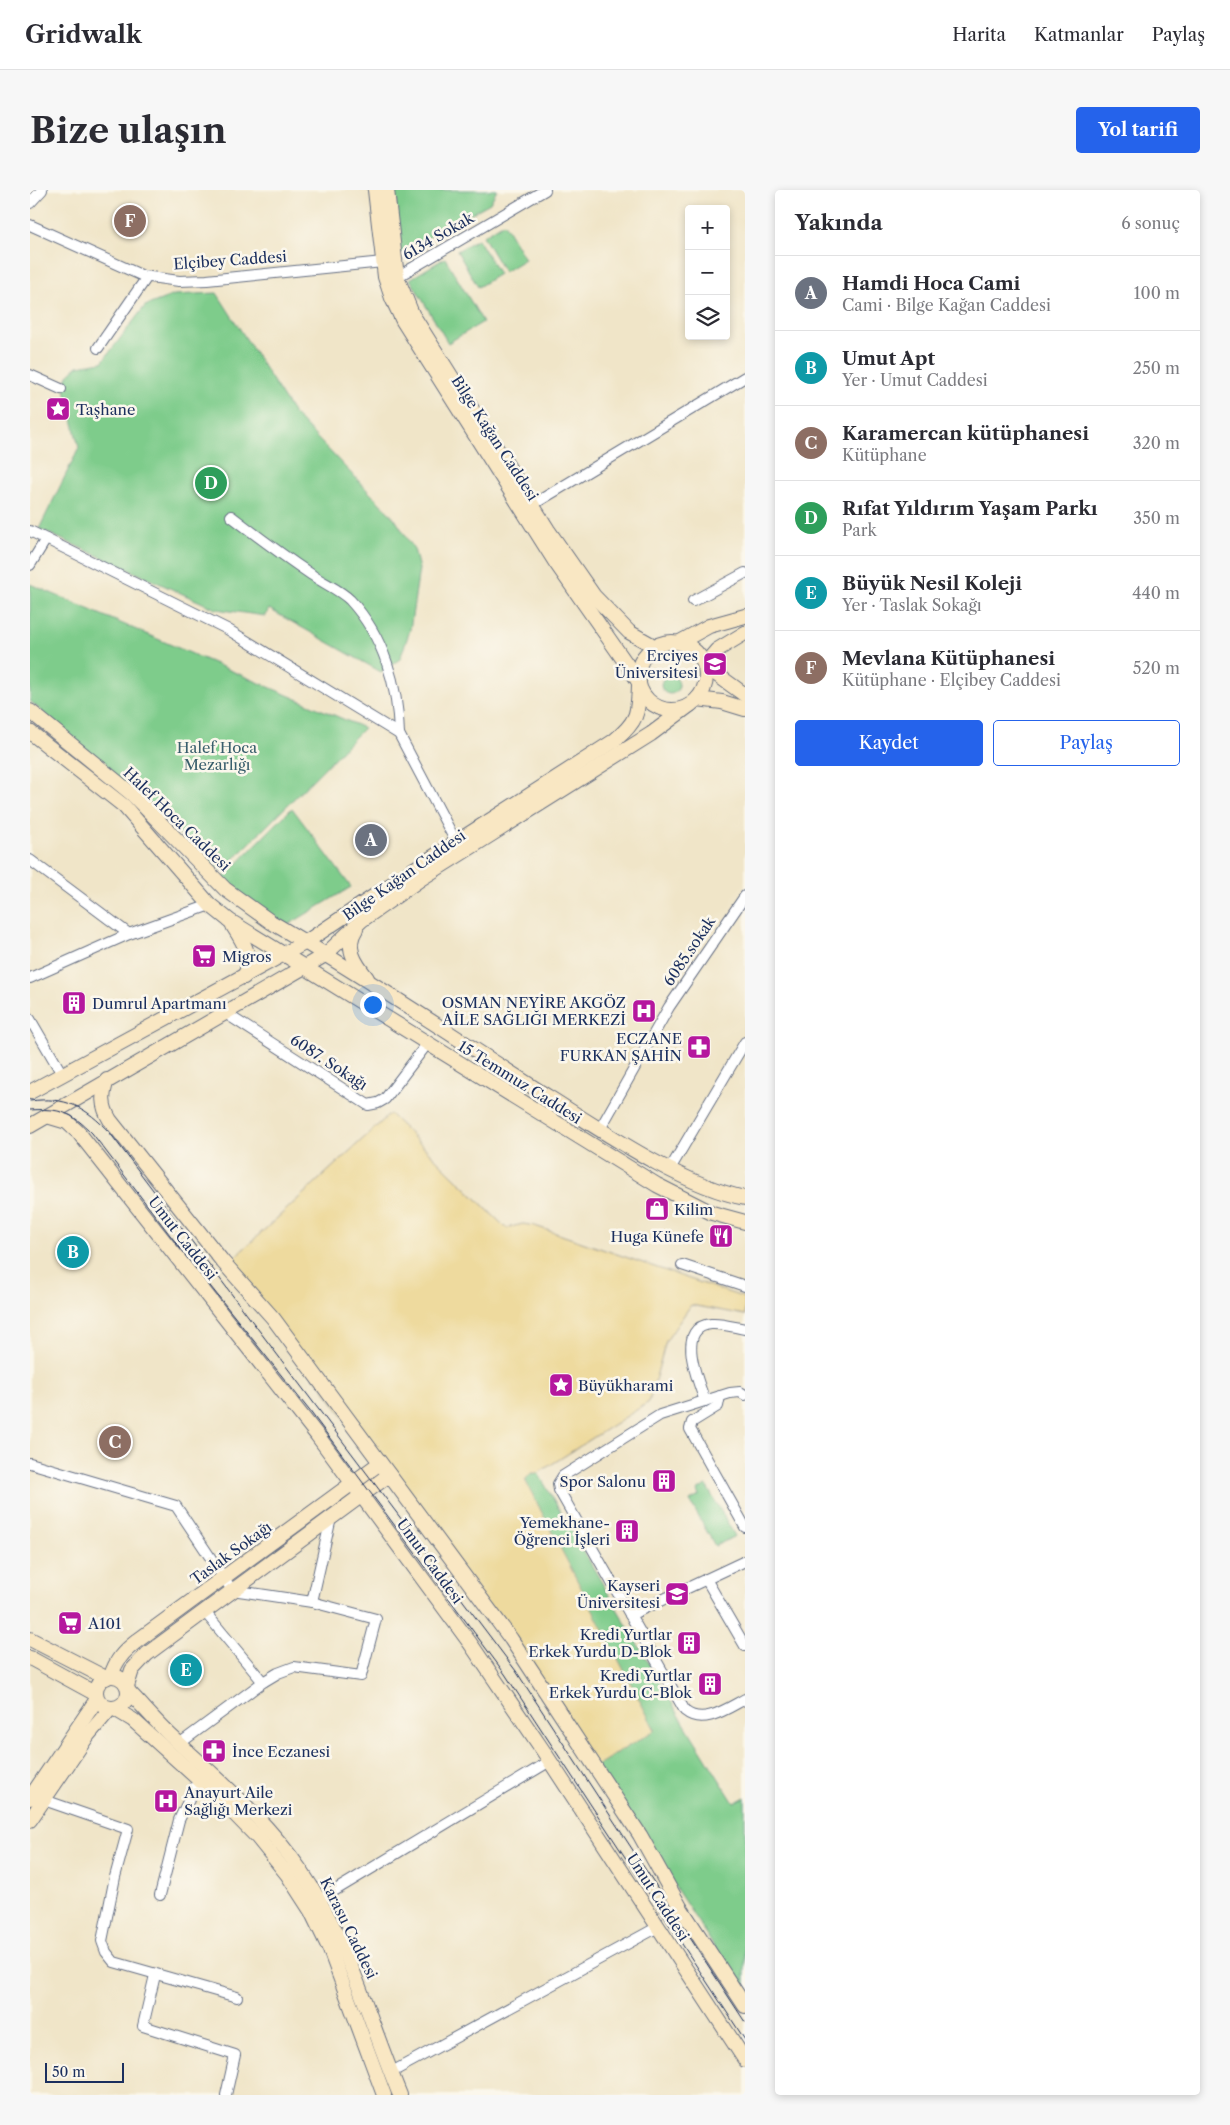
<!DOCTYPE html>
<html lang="tr">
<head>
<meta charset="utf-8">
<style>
  :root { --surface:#fff; --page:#f7f7f7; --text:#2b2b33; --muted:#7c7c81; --line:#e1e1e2; --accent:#2563eb }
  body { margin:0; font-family:"Libre Caslon Text",serif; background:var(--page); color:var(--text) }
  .controls { position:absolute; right:15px; top:15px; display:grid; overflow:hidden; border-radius:5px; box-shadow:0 2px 8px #0003 }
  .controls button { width:45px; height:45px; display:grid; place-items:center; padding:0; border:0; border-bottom:1px solid var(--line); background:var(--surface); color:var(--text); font:25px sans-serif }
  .scale { position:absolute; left:15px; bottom:12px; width:79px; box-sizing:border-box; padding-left:5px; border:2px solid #1b2f5e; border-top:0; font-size:14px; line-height:18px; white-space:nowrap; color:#1b2f5e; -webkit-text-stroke:4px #fbf7ec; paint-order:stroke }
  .you { position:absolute; left:342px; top:814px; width:18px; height:18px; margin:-12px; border:4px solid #fff; border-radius:50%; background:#1a73e8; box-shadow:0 0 0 8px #1a73e833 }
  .badge { display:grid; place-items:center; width:32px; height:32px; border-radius:50%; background:var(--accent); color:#fff; font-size:16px; font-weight:700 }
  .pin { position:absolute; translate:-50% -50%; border:2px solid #fff; box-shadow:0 1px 5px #0006 }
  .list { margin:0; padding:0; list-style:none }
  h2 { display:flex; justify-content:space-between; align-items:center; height:65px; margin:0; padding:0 20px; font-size:21px }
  h2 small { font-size:16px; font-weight:400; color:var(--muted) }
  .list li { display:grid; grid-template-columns:32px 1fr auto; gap:15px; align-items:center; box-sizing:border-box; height:75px; padding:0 20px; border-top:1px solid var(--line) }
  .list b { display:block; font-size:19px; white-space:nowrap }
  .list p { margin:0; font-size:16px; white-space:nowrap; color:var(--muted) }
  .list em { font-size:16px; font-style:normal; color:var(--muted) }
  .actions { display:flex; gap:10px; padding:15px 20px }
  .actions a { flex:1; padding:11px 0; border:1px solid var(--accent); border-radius:5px; text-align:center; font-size:18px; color:var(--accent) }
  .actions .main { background:var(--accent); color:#fff }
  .icon { flex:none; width:28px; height:28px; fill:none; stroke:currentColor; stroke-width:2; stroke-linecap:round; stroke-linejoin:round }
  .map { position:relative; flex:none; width:715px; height:1905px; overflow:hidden; border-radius:5px }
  header { display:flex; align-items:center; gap:30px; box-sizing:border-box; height:70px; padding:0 25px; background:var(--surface); border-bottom:1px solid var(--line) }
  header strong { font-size:24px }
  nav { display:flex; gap:28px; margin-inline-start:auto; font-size:18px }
  .intro { display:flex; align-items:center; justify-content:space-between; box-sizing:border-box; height:120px; padding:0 30px }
  h1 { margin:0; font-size:35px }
  .button { padding:12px 22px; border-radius:5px; background:var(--accent); color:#fff; font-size:18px; font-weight:700 }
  main { display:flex; gap:30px; padding:0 30px }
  aside { flex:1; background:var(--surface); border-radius:5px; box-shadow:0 2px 8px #0003 }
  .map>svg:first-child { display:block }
</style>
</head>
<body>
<header>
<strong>Gridwalk</strong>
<nav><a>Harita</a><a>Katmanlar</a><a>Paylaş</a></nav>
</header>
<div class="intro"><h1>Bize ulaşın</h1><a class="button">Yol tarifi</a></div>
<main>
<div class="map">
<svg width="715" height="1905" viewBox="0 0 715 1905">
  <rect width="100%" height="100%" fill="#fbf7ec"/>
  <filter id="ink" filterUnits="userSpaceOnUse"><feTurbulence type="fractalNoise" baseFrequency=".02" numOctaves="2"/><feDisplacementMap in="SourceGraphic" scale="10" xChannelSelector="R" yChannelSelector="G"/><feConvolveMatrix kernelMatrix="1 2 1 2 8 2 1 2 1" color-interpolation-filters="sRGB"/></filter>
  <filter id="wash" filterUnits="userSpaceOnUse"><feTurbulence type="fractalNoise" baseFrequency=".0096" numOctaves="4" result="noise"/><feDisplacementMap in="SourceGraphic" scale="20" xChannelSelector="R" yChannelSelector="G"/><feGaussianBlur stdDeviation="1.12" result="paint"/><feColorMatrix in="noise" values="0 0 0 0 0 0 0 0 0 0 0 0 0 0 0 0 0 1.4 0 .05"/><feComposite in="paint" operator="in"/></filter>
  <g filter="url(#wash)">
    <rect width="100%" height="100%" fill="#f0e5c8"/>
    <g fill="#7ecc8b" stroke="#4c7e74">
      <path d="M360,0H467L460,13L367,65Z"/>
      <path d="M474,33L495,69L474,82L453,46Z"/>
      <path d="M448,49L469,84L448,97L427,61Z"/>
      <path d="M415,68L453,132L418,153L380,89Z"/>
      <path d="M187,103L264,224L365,329L384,359L389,379L380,440L370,469L351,482L239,419L235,426L186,419L9,339L49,258L34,195L39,184L48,176L72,172L115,116L144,105Z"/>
      <path d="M0,394L334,538L192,681L0,511Z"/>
      <circle cx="640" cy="495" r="9"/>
      <path d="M262,618L321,697L258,735L230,720L191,690Z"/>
      <path d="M501,1283H508L649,1525L704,1613L715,1607V1804L566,1576L625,1540L496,1294V1287Z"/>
      <path d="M676,1295L705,1346L685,1356L660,1311L669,1306L667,1301Z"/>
    </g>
    <path fill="#eeda9e" stroke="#84847e" d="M360,924L476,1038L493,1034L505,1036L715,1108V1125L661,1115L636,1151L619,1212L508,1283H501L495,1290L625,1540L566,1576L292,1197L194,1077Z"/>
  </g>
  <g filter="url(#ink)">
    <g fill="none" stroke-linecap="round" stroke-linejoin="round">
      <defs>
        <g id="street">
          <path d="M0,13L12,0"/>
          <path d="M0,35L113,86L149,91L177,90L353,72"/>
          <path d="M367,87L515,0"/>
          <path d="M68,158L117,87"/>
          <path d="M0,185L31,199"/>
          <path d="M502,315L715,187"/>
          <path d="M201,326C227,346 254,366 282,385C293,393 310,400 320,410C354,447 368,496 369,544"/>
          <path d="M0,341L197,439L369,544L426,652"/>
          <path d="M0,375L16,349"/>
          <path d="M663,411L715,383"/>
          <path d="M0,670L99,744"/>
          <path d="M0,788L99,744L180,715"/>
          <path d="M195,823L338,915L348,913L355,909L397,854"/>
          <path d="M0,829L32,884"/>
          <path d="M570,939L639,817L715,706"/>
          <path d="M640,979L715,852"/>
          <path d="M652,1075L715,1096"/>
          <path d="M715,1205L710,1202L700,1203L630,1225L533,1286L528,1294L529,1300L655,1521C673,1536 698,1518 715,1509"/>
          <path d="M690,1206L688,1216L662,1232L660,1239L715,1337"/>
          <path d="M675,1211C669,1193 644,1137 681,1134C691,1133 704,1137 715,1139"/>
          <path d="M0,1273L146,1316L202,1400L282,1412L346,1429L331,1486L264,1477L248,1483L233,1492L149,1554"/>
          <path d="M676,1389L715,1456"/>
          <path d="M282,1412L301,1328"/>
          <path d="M174,1421L233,1492"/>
          <path d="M600,1425L715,1371"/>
          <path d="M14,1610L98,1639L85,1687L72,1751L76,1762L84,1772L207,1807"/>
          <path d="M130,1705L149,1630L169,1589"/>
          <path d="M289,1710L520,1571"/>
          <path d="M125,1785L113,1836L205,1865L196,1905"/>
          <path d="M360,1883L628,1737"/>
        </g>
        <g id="secondary">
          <path d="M345,0L355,87L362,108L373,131L526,373L609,492"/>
          <path d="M357,0L367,87L382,124L518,340L564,406L599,442L624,456"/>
          <circle cx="642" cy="486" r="34"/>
          <path d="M650,452L679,436L715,426"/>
          <path d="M675,474L687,460L715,443"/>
          <path d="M675,476L715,505"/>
          <path d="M667,509L692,512L715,519"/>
          <path d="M0,521L102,604L195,699L241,732C336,787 427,849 520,908C574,942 653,996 715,1008"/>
          <path d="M0,542L94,616L180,715L200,731L627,995L682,1023L715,1032"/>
          <path d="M203,736C214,753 224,768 214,787"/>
          <path d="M326,739C314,757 325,773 337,788"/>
          <path d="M77,890C72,905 71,915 80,930L193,1072L243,1128L481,1449L610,1645L650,1717L715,1816"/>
          <path d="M0,902L276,752L386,678L584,551C608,531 608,524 609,495"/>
          <path d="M17,926L37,932L49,943L287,1245L440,1453L512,1559L715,1870"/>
          <path d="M0,936L295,765L332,730L392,688L621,544L660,515"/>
          <path d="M0,1449L76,1488"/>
          <path d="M0,1468L66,1504"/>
          <path d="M81,1486C86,1470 93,1462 107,1451L350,1273"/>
          <circle cx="82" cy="1502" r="16"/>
          <path d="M97,1496L102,1480L117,1464L359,1285"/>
          <path d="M98,1501C112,1515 125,1531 140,1545C186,1588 235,1628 271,1681C319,1751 338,1828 370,1905"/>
          <path d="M83,1518L103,1530L188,1607L228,1648L257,1684L281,1721L300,1760L354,1905"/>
          <path d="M0,1608L67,1509"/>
          <path d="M0,1630L58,1545L81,1518"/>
        </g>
      </defs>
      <use href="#street" stroke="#666f83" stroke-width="12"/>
      <use href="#secondary" stroke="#666f83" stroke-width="16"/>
      <use href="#street" stroke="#fff" stroke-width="10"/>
      <use href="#secondary" stroke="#f9e7c3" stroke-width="14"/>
      <g stroke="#1b2f5e" stroke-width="1">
        <path d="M0,911C36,906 56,917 80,943L486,1481L715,1832"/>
        <path d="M0,920C30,918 41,922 62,943L153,1062L279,1220L475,1484L715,1850"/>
      </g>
    </g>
  </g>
  <defs>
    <symbol id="sight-square" viewBox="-11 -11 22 22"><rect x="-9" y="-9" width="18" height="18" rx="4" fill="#b5179e" stroke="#fbf7ec"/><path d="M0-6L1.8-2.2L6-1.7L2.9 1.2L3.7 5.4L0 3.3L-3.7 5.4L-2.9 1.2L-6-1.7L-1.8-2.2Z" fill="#fff"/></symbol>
    <symbol id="university-square" viewBox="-11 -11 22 22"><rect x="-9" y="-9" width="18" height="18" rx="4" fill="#b5179e" stroke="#fbf7ec"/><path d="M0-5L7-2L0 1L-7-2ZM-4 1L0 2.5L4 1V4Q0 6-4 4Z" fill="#fff"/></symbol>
    <symbol id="supermarket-square" viewBox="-11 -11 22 22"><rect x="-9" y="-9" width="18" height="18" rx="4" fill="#b5179e" stroke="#fbf7ec"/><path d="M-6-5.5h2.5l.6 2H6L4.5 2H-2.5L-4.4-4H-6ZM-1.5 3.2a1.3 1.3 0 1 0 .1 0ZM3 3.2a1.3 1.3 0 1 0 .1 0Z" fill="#fff"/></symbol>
    <symbol id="building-square" viewBox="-11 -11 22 22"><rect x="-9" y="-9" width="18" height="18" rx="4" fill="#b5179e" stroke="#fbf7ec"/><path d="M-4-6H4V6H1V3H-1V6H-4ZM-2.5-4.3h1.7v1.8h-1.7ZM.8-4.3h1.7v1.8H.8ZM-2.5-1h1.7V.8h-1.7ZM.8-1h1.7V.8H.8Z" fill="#fff"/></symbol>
    <symbol id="hospital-square" viewBox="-11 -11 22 22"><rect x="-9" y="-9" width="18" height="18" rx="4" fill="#b5179e" stroke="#fbf7ec"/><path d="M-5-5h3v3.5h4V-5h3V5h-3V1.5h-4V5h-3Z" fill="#fff"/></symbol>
    <symbol id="pharmacy-square" viewBox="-11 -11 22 22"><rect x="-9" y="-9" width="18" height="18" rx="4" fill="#b5179e" stroke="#fbf7ec"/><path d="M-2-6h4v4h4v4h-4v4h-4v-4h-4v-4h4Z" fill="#fff"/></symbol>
    <symbol id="shop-square" viewBox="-11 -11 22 22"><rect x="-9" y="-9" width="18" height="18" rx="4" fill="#b5179e" stroke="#fbf7ec"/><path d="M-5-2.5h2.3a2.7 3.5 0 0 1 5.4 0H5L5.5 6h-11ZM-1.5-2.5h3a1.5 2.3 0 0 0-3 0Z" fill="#fff"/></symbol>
    <symbol id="restaurant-square" viewBox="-11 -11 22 22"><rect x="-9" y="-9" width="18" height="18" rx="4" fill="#b5179e" stroke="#fbf7ec"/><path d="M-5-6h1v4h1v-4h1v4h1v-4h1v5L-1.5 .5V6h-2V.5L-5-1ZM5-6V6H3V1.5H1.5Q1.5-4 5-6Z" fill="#fff"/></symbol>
  </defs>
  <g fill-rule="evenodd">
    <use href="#sight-square" x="14" y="205" width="28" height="28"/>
    <use href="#university-square" x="671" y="460" width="28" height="28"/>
    <use href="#supermarket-square" x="160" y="752" width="28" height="28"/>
    <use href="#building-square" x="30" y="799" width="28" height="28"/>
    <use href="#hospital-square" x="600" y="807" width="28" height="28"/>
    <use href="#pharmacy-square" x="655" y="843" width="28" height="28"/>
    <use href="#shop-square" x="613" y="1005" width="28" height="28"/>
    <use href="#restaurant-square" x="677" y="1032" width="28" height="28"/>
    <use href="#sight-square" x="517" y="1181" width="28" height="28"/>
    <use href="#building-square" x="620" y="1277" width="28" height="28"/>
    <use href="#building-square" x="583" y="1327" width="28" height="28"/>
    <use href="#university-square" x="633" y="1390" width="28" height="28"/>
    <use href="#supermarket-square" x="26" y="1419" width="28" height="28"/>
    <use href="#building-square" x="645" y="1439" width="28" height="28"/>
    <use href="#building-square" x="666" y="1480" width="28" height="28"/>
    <use href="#pharmacy-square" x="170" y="1547" width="28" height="28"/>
    <use href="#hospital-square" x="122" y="1597" width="28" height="28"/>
  </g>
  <g text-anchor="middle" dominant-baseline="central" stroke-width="5" stroke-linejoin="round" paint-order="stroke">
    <g font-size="15" fill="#1b2f5e" stroke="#fbf7ec">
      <text transform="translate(408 46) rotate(-30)">6134 Sokak</text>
      <text transform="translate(200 70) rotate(-4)">Elçibey Caddesi</text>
      <text transform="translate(465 248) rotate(57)">Bilge Kağan Caddesi</text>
      <text transform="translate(147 629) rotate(44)">Halef Hoca Caddesi</text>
      <text transform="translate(374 685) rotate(-35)">Bilge Kağan Caddesi</text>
      <text transform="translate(659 761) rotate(-56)">6085.sokak</text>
      <text transform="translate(299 872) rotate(33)">6087. Sokağı</text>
      <text transform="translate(490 892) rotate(32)">15 Temmuz Caddesi</text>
      <text transform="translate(153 1048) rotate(52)">Umut Caddesi</text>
      <text transform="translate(201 1363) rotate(-36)">Taslak Sokağı</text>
      <text transform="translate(400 1371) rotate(54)">Umut Caddesi</text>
      <text transform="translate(628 1707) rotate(57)">Umut Caddesi</text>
      <text transform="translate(319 1738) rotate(64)">Karasu Caddesi</text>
    </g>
    <g font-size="15" fill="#1b2f5e" stroke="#fbf7ec" text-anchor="end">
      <text x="46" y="219" text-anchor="start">Taşhane</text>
      <text x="668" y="465">Erciyes<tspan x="668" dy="17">Üniversitesi</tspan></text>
      <text x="192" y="766" text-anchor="start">Migros</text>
      <text x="596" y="812">OSMAN NEYİRE AKGÖZ<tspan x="596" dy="17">AİLE SAĞLIĞI MERKEZİ</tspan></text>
      <text x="62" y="813" text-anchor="start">Dumrul Apartmanı</text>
      <text x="652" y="848">ECZANE<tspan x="652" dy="17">FURKAN ŞAHİN</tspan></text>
      <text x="644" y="1019" text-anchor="start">Kilim</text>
      <text x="674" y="1046">Huga Künefe</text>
      <text x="548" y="1195" text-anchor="start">Büyükharami</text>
      <text x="616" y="1291">Spor Salonu</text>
      <text x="580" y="1332">Yemekhane-<tspan x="580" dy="17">Öğrenci İşleri</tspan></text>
      <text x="630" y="1395">Kayseri<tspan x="630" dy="17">Üniversitesi</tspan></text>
      <text x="58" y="1433" text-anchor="start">A101</text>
      <text x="642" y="1444">Kredi Yurtlar<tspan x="642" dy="17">Erkek Yurdu D-Blok</tspan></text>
      <text x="662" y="1485">Kredi Yurtlar<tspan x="662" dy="17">Erkek Yurdu C-Blok</tspan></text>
      <text x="202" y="1561" text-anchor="start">İnce Eczanesi</text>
      <text x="154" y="1602" text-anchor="start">Anayurt Aile<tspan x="154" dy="17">Sağlığı Merkezi</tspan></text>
    </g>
    <g font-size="15" fill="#395e6c" stroke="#fbf7ec">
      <text x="187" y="557">Halef Hoca<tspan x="187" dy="17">Mezarlığı</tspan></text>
    </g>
  </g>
</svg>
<div class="controls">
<button>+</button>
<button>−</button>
<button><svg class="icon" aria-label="layers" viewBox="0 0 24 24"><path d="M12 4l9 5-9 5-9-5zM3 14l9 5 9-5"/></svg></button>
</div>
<div class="scale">50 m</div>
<div class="you"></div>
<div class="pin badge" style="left:341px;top:650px;background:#6b7280">A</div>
<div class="pin badge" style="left:43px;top:1062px;background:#0f9aa8">B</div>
<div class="pin badge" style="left:85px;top:1252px;background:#8d6e63">C</div>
<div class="pin badge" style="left:181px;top:293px;background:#2e9e5b">D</div>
<div class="pin badge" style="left:156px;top:1480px;background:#0f9aa8">E</div>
<div class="pin badge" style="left:100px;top:31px;background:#8d6e63">F</div>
</div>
<aside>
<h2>Yakında<small>6 sonuç</small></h2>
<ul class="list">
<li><span class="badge" style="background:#6b7280">A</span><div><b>Hamdi Hoca Cami</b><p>Cami · Bilge Kağan Caddesi</p></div><em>100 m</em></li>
<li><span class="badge" style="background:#0f9aa8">B</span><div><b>Umut Apt</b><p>Yer · Umut Caddesi</p></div><em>250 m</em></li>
<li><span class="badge" style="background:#8d6e63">C</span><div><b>Karamercan kütüphanesi</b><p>Kütüphane</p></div><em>320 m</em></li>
<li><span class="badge" style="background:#2e9e5b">D</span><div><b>Rıfat Yıldırım Yaşam Parkı</b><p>Park</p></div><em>350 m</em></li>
<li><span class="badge" style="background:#0f9aa8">E</span><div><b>Büyük Nesil Koleji</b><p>Yer · Taslak Sokağı</p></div><em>440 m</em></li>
<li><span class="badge" style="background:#8d6e63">F</span><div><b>Mevlana Kütüphanesi</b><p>Kütüphane · Elçibey Caddesi</p></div><em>520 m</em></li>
</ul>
<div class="actions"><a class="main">Kaydet</a><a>Paylaş</a></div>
</aside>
</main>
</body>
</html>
